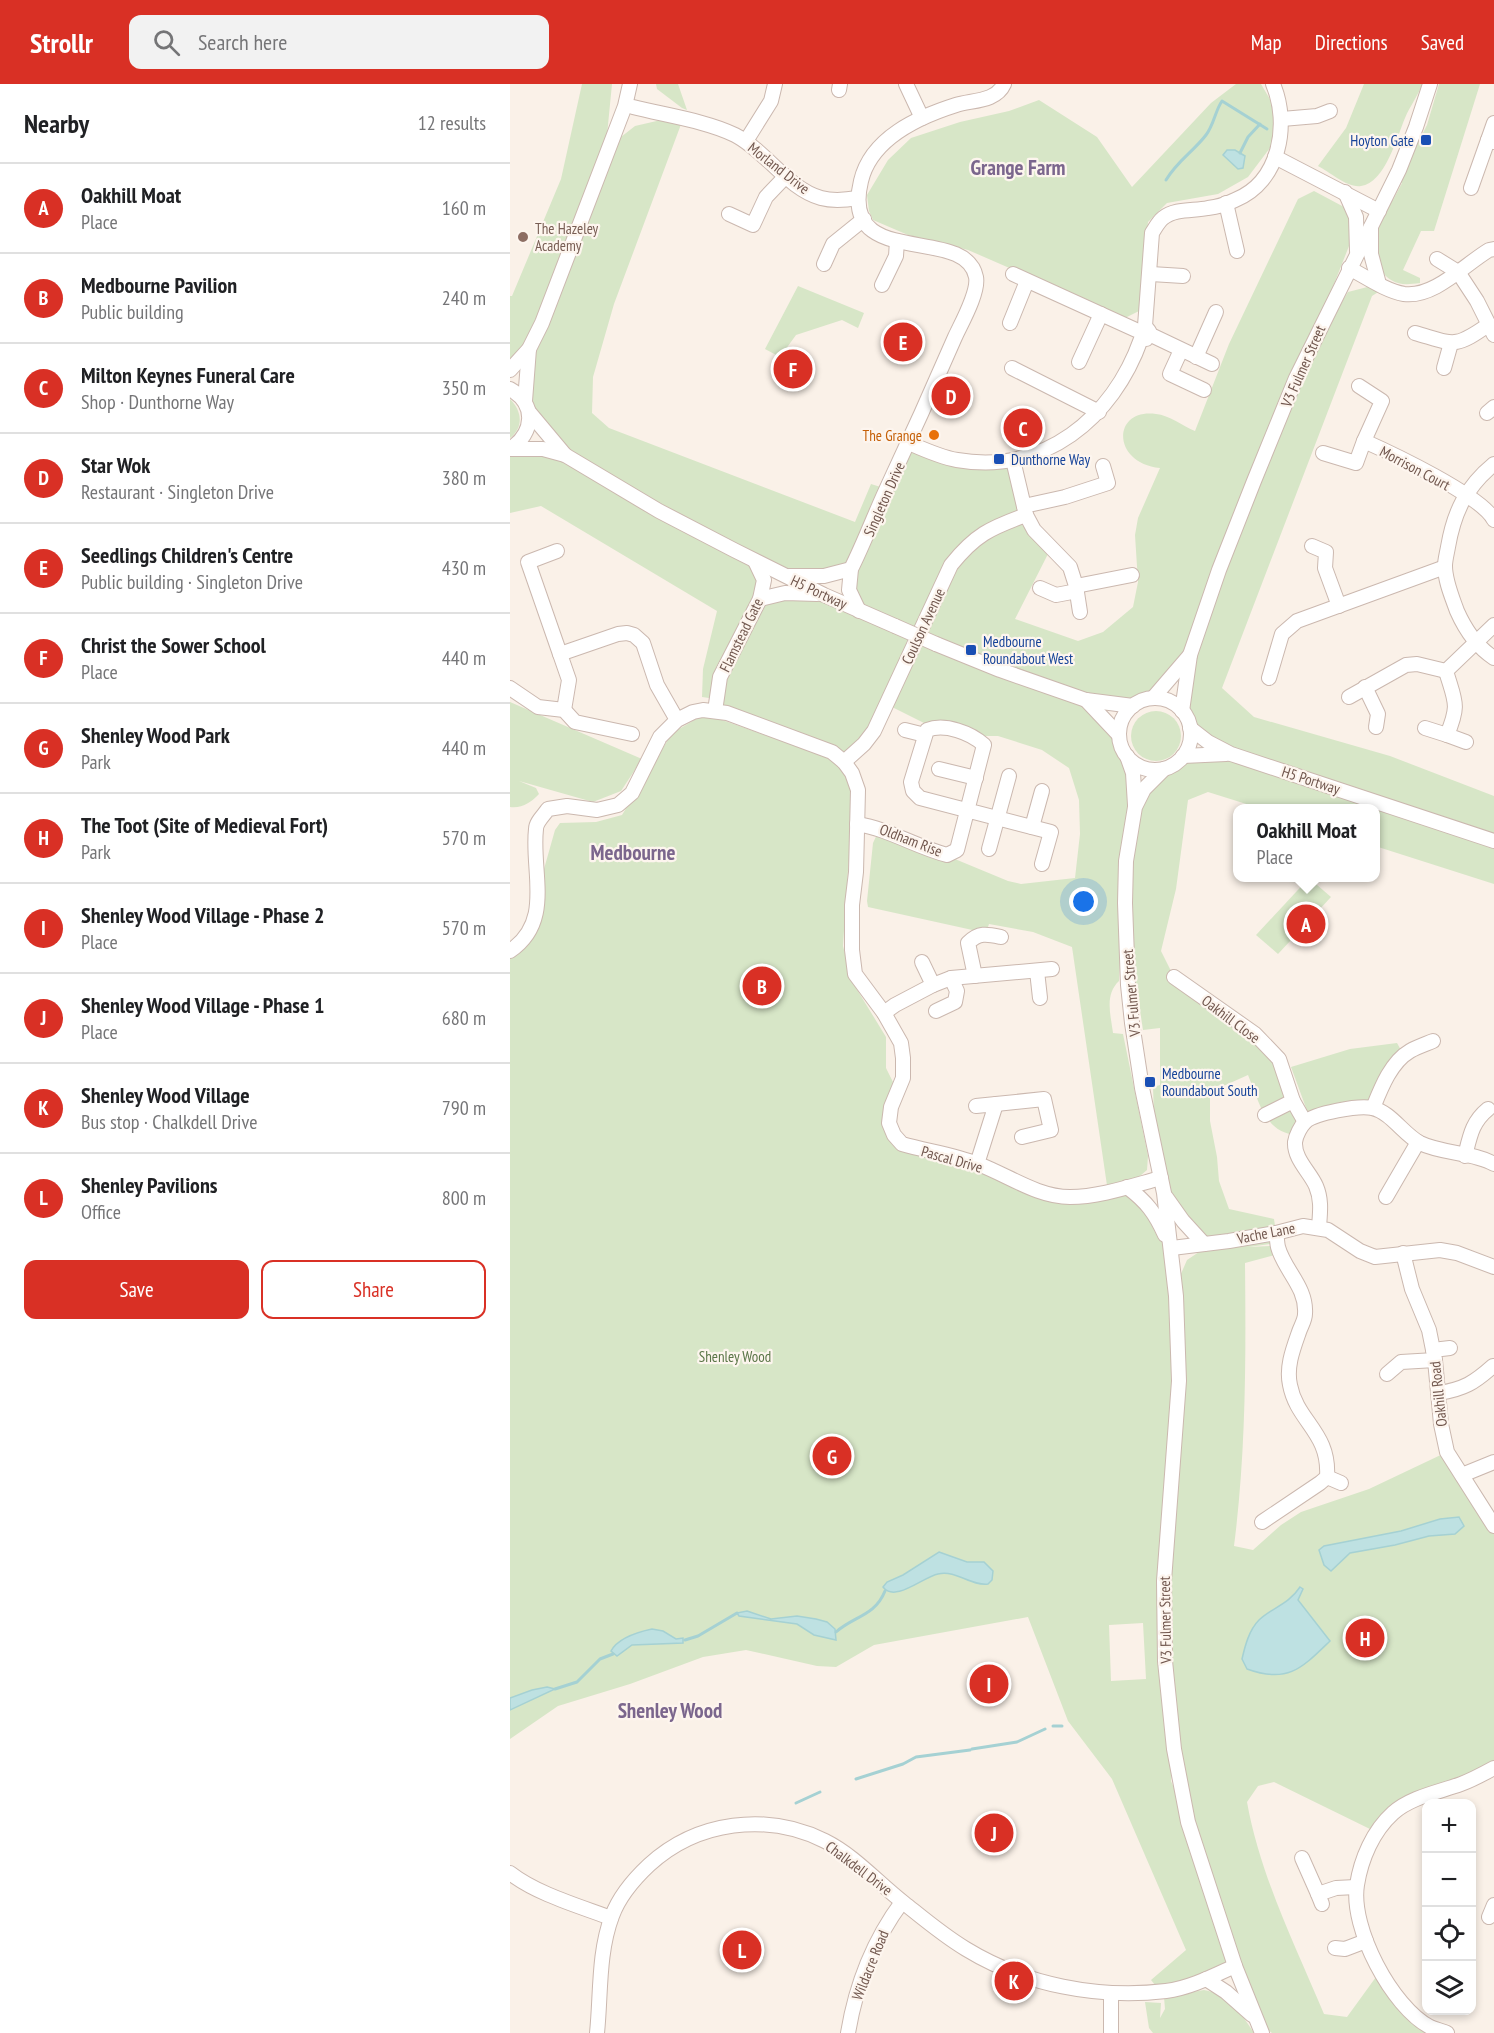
<!DOCTYPE html>
<html lang="en">
<head>
<meta charset="utf-8">
<style>
  :root { --surface:#fff; --page:#f2f2f2; --text:#202124; --muted:#757577; --line:#e0e0e0; --accent:#d93025 }
  body { margin:0; font-family:"PT Sans Narrow",sans-serif; background:var(--page); color:var(--text) }
  .controls { position:absolute; right:18px; bottom:18px; display:grid; overflow:hidden; border-radius:12px; box-shadow:0 3px 9px #0003 }
  .controls button { width:54px; height:54px; display:grid; place-items:center; padding:0; border:0; border-bottom:2px solid var(--line); background:var(--surface); color:var(--text); font:30px sans-serif }
  .you { position:absolute; left:574px; top:818px; width:21px; height:21px; margin:-15px; border:4px solid #fff; border-radius:50%; background:#1a73e8; box-shadow:0 0 0 9px #1a73e833 }
  .badge { display:grid; place-items:center; width:39px; height:39px; border-radius:50%; background:var(--accent); color:#fff; font-size:20px; font-weight:700 }
  .pin { position:absolute; translate:-50% -50%; border:3px solid #fff; box-shadow:0 2px 6px #0006 }
  .popup { position:absolute; left:723px; top:720px; width:147px; height:78px; box-sizing:border-box; display:grid; place-content:center; border-radius:12px; background:var(--surface); filter:drop-shadow(0 2px 4px #0005); font-size:20px; white-space:nowrap; color:var(--muted) }
  .popup b { font-size:22px; color:var(--text) }
  .popup::after { content:''; position:absolute; left:50%; top:100%; margin-left:-12px; border:12px solid transparent; border-top-color:var(--surface) }
  .list { margin:0; padding:0; list-style:none }
  h2 { display:flex; justify-content:space-between; align-items:center; height:78px; margin:0; padding:0 24px; font-size:26px }
  h2 small { font-size:20px; font-weight:400; color:var(--muted) }
  .list li { display:grid; grid-template-columns:39px 1fr auto; gap:18px; align-items:center; box-sizing:border-box; height:90px; padding:0 24px; border-top:2px solid var(--line) }
  .list b { display:block; font-size:22px; white-space:nowrap }
  .list p { margin:0; font-size:20px; white-space:nowrap; color:var(--muted) }
  .list em { font-size:20px; font-style:normal; color:var(--muted) }
  .actions { display:flex; gap:12px; padding:18px 24px }
  .actions a { flex:1; padding:14px 0; border:2px solid var(--accent); border-radius:12px; text-align:center; font-size:21px; color:var(--accent) }
  .actions .main { background:var(--accent); color:#fff }
  .icon { flex:none; width:33px; height:33px; fill:none; stroke:currentColor; stroke-width:2; stroke-linecap:round; stroke-linejoin:round }
  .map { position:relative; flex:none; width:984px; height:1949px; overflow:hidden }
  header { display:flex; align-items:center; gap:36px; box-sizing:border-box; height:84px; padding:0 30px; background:var(--accent); color:#fff }
  header strong { font-size:28px }
  nav { display:flex; gap:33px; margin-inline-start:auto; font-size:21px }
  .search { width:420px; height:54px; background:var(--page); display:flex; align-items:center; gap:15px; box-sizing:border-box; padding:0 21px; border-radius:12px; color:var(--muted); font-size:22px }
  main { display:flex }
  aside { flex:1; background:var(--surface) }
  .map>svg:first-child { display:block }
</style>
</head>
<body>
<header>
<strong>Strollr</strong>
<div class="search"><svg class="icon" aria-label="search" viewBox="0 0 24 24"><circle cx="10" cy="10" r="6"/><path d="M15 15l6 6"/></svg>Search here</div>
<nav><a>Map</a><a>Directions</a><a>Saved</a></nav>
</header>
<main>
<aside>
<h2>Nearby<small>12 results</small></h2>
<ul class="list">
<li><span class="badge">A</span><div><b>Oakhill Moat</b><p>Place</p></div><em>160 m</em></li>
<li><span class="badge">B</span><div><b>Medbourne Pavilion</b><p>Public building</p></div><em>240 m</em></li>
<li><span class="badge">C</span><div><b>Milton Keynes Funeral Care</b><p>Shop · Dunthorne Way</p></div><em>350 m</em></li>
<li><span class="badge">D</span><div><b>Star Wok</b><p>Restaurant · Singleton Drive</p></div><em>380 m</em></li>
<li><span class="badge">E</span><div><b>Seedlings Children's Centre</b><p>Public building · Singleton Drive</p></div><em>430 m</em></li>
<li><span class="badge">F</span><div><b>Christ the Sower School</b><p>Place</p></div><em>440 m</em></li>
<li><span class="badge">G</span><div><b>Shenley Wood Park</b><p>Park</p></div><em>440 m</em></li>
<li><span class="badge">H</span><div><b>The Toot (Site of Medieval Fort)</b><p>Park</p></div><em>570 m</em></li>
<li><span class="badge">I</span><div><b>Shenley Wood Village - Phase 2</b><p>Place</p></div><em>570 m</em></li>
<li><span class="badge">J</span><div><b>Shenley Wood Village - Phase 1</b><p>Place</p></div><em>680 m</em></li>
<li><span class="badge">K</span><div><b>Shenley Wood Village</b><p>Bus stop · Chalkdell Drive</p></div><em>790 m</em></li>
<li><span class="badge">L</span><div><b>Shenley Pavilions</b><p>Office</p></div><em>800 m</em></li>
</ul>
<div class="actions"><a class="main">Save</a><a>Share</a></div>
</aside>
<div class="map">
<svg width="984" height="1949" viewBox="0 0 984 1949">
  <rect width="100%" height="100%" fill="#faf1e8"/>
  <g fill="#d7e6c7" fill-rule="evenodd">
    <path d="M72,0H102L97,51L93,67L125,42L164,33L173,35L104,220L83,293L82,329L99,344L345,438L361,400L377,405L399,359L413,365L503,376L508,392L512,441L540,466L505,535L568,557L593,548L623,523L628,498L625,451L628,434L650,384C601,379 602,324 646,330C659,331 673,342 685,347L719,260L788,115L804,107L834,123V120L842,137L839,162L789,289L838,208L869,200L876,203L862,212L712,604L744,633L880,672L984,712V800L865,762V724H749L698,708L678,716L666,805L651,867L664,893L769,975L795,1038L786,1051C754,1048 749,1017 738,991L700,1008V1037L707,1073L709,1097L719,1125L764,1135L766,1149L694,1160L659,1107L644,1032L643,1003L650,1001V944L633,946L626,900L617,864L610,873L609,897C594,911 601,932 603,949L613,950L638,1072L637,1086L617,1103L662,1164L666,1212L654,1497L664,1665L661,1697L677,1735L661,1588L660,1492L676,1280L670,1192L677,1176L692,1166L766,1155L767,1159L738,1163L760,1162L765,1171L735,1179C736,1274 736,1368 724,1462L743,1466L771,1441L791,1428L859,1405L937,1368L984,1442V1684L871,1731L863,1740L862,1746L764,1698L748,1702L737,1718C750,1791 785,1861 814,1930L837,1933L866,1893L916,1947L915,1949H762L747,1937L724,1883L650,1907L641,1896L676,1866L602,1695L558,1637L518,1533L364,1561L326,1583L307,1582L236,1566L193,1573L120,1600L48,1622L0,1655V858L9,853L21,831L45,746L50,739L86,738L112,731L162,649L195,630L314,672L334,684L342,701L345,719L338,786L333,862L343,899L376,953V984L383,998L372,1038L379,1039L384,1051L510,1099L599,1115L562,863L523,848L479,840L476,849L358,823L357,817L363,759L370,744L498,797L511,800L565,794L570,750L569,716L559,684L532,666L488,652H465L416,640L382,623L334,678L217,629L206,615L192,613L193,585L207,527L31,422L0,429V365L53,371L15,317L19,265L0,283V212H2L51,95ZM246,477L309,495L341,485L348,526L314,511L250,514ZM680,572L672,627L680,644L719,670L673,672L660,682L625,721L617,672L612,663L609,651L577,617L623,622L633,616L643,614ZM633,1539L636,1595L601,1597L599,1541Z"/>
    <path d="M146,0H168L177,26L172,24L147,5Z"/>
    <path d="M726,0H751L768,29L763,60L738,93L708,110L657,119L638,138L629,227L615,234L458,166L398,151L363,136L359,127L357,111L378,76L401,54L450,38L499,27L529,16L587,53L622,103L701,19Z"/>
    <path d="M854,0H912C908,12 900,22 895,34C887,53 875,99 851,102C837,104 820,88 808,82L836,44Z"/>
    <path d="M929,0H970L924,147H911L893,186L910,194V199C889,202 882,200 868,184L867,147L880,116H883L892,99L888,98L917,41Z"/>
    <path d="M288,202L354,229L348,244L332,236L286,251L270,273L255,265Z"/>
    <path d="M0,315C12,327 14,343 0,354Z"/>
    <path d="M0,618L132,675L111,707L83,718L9,697L26,704L29,710C22,718 11,725 0,723Z"/>
    <circle cx="646" cy="652" r="25"/>
    <path d="M799,794L821,813L768,870L746,851Z"/>
    <path d="M887,959L892,968L862,1017L799,1032L781,983L840,965Z"/>
    <path d="M694,1906C719,1910 731,1929 744,1949H643L639,1944L635,1918L651,1919L650,1934L655,1925L654,1913Z"/>
  </g>
  <g fill="#bee1e2" stroke="#a5d1d3" stroke-width="1.5">
    <path d="M717,66H725L735,72L733,84L728,85L713,71Z"/>
    <path d="M949,1433L954,1442L945,1450L919,1452L885,1461L840,1469L821,1487L814,1481L809,1466L814,1462L891,1447L930,1435Z"/>
    <path d="M429,1468L457,1478H474L483,1487L482,1496L478,1500C460,1502 447,1486 428,1490C413,1493 385,1519 373,1503L377,1498L393,1491Z"/>
    <path d="M790,1503L793,1505L788,1516L820,1557C792,1584 778,1600 737,1585L732,1575C735,1562 739,1546 749,1536C763,1523 778,1521 790,1503Z"/>
    <path d="M237,1527L261,1535L287,1532L306,1535L317,1538L325,1545L326,1556L304,1551L287,1540L229,1532L227,1529Z"/>
    <path d="M142,1545L153,1547L166,1555L173,1554V1559L122,1561L107,1572L101,1567C108,1554 128,1548 142,1545Z"/>
    <path d="M37,1603L45,1605L0,1626V1614L22,1606Z"/>
  </g>
  <g fill="none" stroke-linecap="round" stroke-linejoin="round">
    <g stroke="#a5d1d3" stroke-width="3">
      <path d="M730,69L738,53L750,40"/>
      <path d="M656,96C668,76 683,68 696,51C704,41 705,27 712,17L757,45"/>
      <path d="M326,1548C344,1532 365,1532 375,1507"/>
      <path d="M175,1556L188,1552L227,1529"/>
      <path d="M45,1605L67,1598L90,1575L103,1570"/>
      <path d="M543,1642H552"/>
      <path d="M462,1665L507,1658L535,1645"/>
      <path d="M346,1695L393,1680L406,1673L460,1666"/>
      <path d="M286,1719L310,1708"/>
    </g>
    <defs>
      <g id="minor">
        <path d="M396,0L412,34"/>
        <path d="M329,6L330,0"/>
        <path d="M123,23C154,31 197,37 225,51C256,67 278,105 311,114C322,117 336,116 348,114"/>
        <path d="M772,35L807,32L820,27"/>
        <path d="M984,39L978,56L984,58"/>
        <path d="M236,57L261,17L265,0"/>
        <path d="M765,73L869,127"/>
        <path d="M961,104L978,56"/>
        <path d="M835,108L846,133L847,167"/>
        <path d="M716,119L727,167"/>
        <path d="M219,130L243,141L256,113L276,92"/>
        <path d="M861,143V170L869,200"/>
        <path d="M927,175L948,188L967,217L984,251"/>
        <path d="M314,180L323,160L354,135"/>
        <path d="M839,184C856,193 876,207 894,210C924,214 954,181 979,166L984,165"/>
        <path d="M503,190L626,246"/>
        <path d="M641,190L673,192"/>
        <path d="M372,201L386,172L387,157"/>
        <path d="M500,239L517,197"/>
        <path d="M905,249C944,260 944,265 978,241"/>
        <path d="M639,250L702,280"/>
        <path d="M671,266L660,290L694,306"/>
        <path d="M686,273L706,228"/>
        <path d="M569,278L591,230"/>
        <path d="M502,284L589,328"/>
        <path d="M934,284L941,259"/>
        <path d="M0,286L19,265L32,239L115,22L120,0"/>
        <path d="M849,302L872,317L854,357C881,369 972,412 984,436"/>
        <path d="M0,305C27,320 24,349 0,365"/>
        <path d="M15,317L19,265"/>
        <path d="M19,328L55,371"/>
        <path d="M977,329L984,323"/>
        <path d="M399,359C415,366 430,373 447,376C534,391 603,334 631,255H636L639,247L635,242L642,149C646,143 648,138 653,134C665,124 684,127 698,124C707,123 717,120 725,116C770,98 780,40 763,0"/>
        <path d="M0,365H33L55,371L149,427L224,466L314,511L385,542"/>
        <path d="M813,369L846,379L854,357"/>
        <path d="M503,376L516,431L524,446L560,483L566,502L570,528"/>
        <path d="M984,380C956,403 944,428 938,463C937,469 935,476 935,482C935,497 942,513 947,527C955,545 967,563 984,574"/>
        <path d="M514,422L555,413L598,399L593,382"/>
        <path d="M802,462L816,468L815,484L829,522"/>
        <path d="M47,467L18,478L50,570L108,550L117,549L124,551L133,559L147,601L167,636"/>
        <path d="M279,492H314L341,485"/>
        <path d="M566,502L622,491"/>
        <path d="M530,504L546,511L567,507"/>
        <path d="M250,515L275,509L307,510"/>
        <path d="M349,527L339,506L341,485C354,459 364,432 376,406C400,355 423,304 445,253C452,238 469,208 466,193C455,139 329,188 351,97C361,54 408,33 446,21C462,16 486,18 494,0"/>
        <path d="M426,560L490,586L576,616L623,622"/>
        <path d="M50,570L59,596L54,626"/>
        <path d="M759,594L772,550L787,537L935,483"/>
        <path d="M855,603L868,630L866,643"/>
        <path d="M0,604L28,623L54,626L65,638L122,650"/>
        <path d="M839,613L896,581L907,580L936,587"/>
        <path d="M643,614L680,571"/>
        <circle cx="645" cy="650" r="36"/>
        <path d="M576,616L609,651"/>
        <path d="M205,627L210,593L250,515L254,496L245,477"/>
        <path d="M672,627L680,571L709,486L744,397L786,294L889,86L906,43L920,0"/>
        <path d="M680,644L698,658L721,670L984,757"/>
        <path d="M915,644L937,651"/>
        <path d="M395,646L415,651"/>
        <path d="M956,658L937,651C950,620 945,618 936,587L984,541"/>
        <path d="M617,672L623,689L625,721"/>
        <path d="M673,672L716,670"/>
        <path d="M334,678L354,660L364,647L441,481C465,451 480,444 516,431"/>
        <path d="M429,685L466,694"/>
        <path d="M654,685L634,705L625,723L616,777L615,819L618,901L622,939L632,1004L654,1109L666,1212L669,1297L654,1497L655,1577L664,1665L678,1738L725,1882L752,1949"/>
        <path d="M347,740C379,745 406,763 437,771L447,766L474,661C461,649 435,639 417,646L401,698L403,707L410,714L541,748L532,780"/>
        <path d="M522,743L532,707"/>
        <path d="M479,765L499,692"/>
        <path d="M0,867C44,837 21,788 26,745C26,738 34,731 38,725L57,722L87,726L108,721L122,709L150,653L167,636L183,628L193,626L217,629L322,668L334,678L342,689L348,706L346,788L342,821V866L345,890L374,929L391,959L393,974V994L381,1023L379,1039L384,1051L392,1060C417,1067 444,1071 468,1080C498,1091 527,1113 560,1113C590,1113 621,1102 651,1094"/>
        <path d="M412,878L423,901"/>
        <path d="M527,887L530,914"/>
        <path d="M465,892L458,859C469,848 477,850 491,853"/>
        <path d="M664,893L745,950L769,975L783,1017L795,1038"/>
        <path d="M426,927L445,918L447,907L441,894"/>
        <path d="M374,929L385,921L423,901L441,894L542,885"/>
        <path d="M486,1020L534,1015L541,1046L512,1053"/>
        <path d="M466,1022L486,1020L467,1080"/>
        <path d="M863,1024C871,1004 881,978 900,967C907,963 916,960 923,957"/>
        <path d="M755,1031L783,1017"/>
        <path d="M955,1072C960,1052 962,1038 978,1025"/>
        <path d="M617,1103C637,1118 645,1129 655,1151"/>
        <path d="M656,1113L673,1137L694,1160"/>
        <path d="M876,1113L908,1058"/>
        <path d="M809,1143C810,1129 812,1116 806,1102C800,1088 784,1075 785,1058C786,1051 791,1042 795,1038C805,1029 849,1021 862,1024C881,1028 893,1050 910,1059C932,1070 964,1068 984,1080"/>
        <path d="M662,1164L719,1157L766,1149L793,1142L818,1146L850,1167L865,1173L930,1166L947,1169L984,1183"/>
        <path d="M893,1169L902,1205L919,1246L925,1276L931,1340L937,1368L984,1442"/>
        <path d="M923,1266L940,1264"/>
        <path d="M877,1290L891,1278L925,1276"/>
        <path d="M929,1309C954,1305 964,1299 983,1282"/>
        <path d="M952,1391L984,1378"/>
        <path d="M817,1393L831,1399"/>
        <path d="M752,1438L810,1399L817,1393C820,1348 787,1338 780,1301C776,1283 783,1265 789,1248C791,1242 795,1236 795,1230C797,1203 774,1186 768,1163C767,1159 767,1153 766,1149"/>
        <path d="M792,1774L808,1810"/>
        <path d="M0,1789C27,1810 69,1822 101,1834"/>
        <path d="M812,1820L808,1810L826,1804L846,1803"/>
        <path d="M979,1833L984,1821"/>
        <path d="M825,1864L835,1865L856,1857"/>
        <path d="M696,1895L716,1908L742,1931"/>
        <path d="M87,1949C91,1911 88,1869 102,1832C109,1813 123,1796 139,1781C187,1737 257,1728 315,1757C345,1772 368,1799 394,1819C414,1835 434,1852 456,1865C515,1901 588,1915 656,1907C680,1904 703,1892 725,1882"/>
        <path d="M338,1949C346,1901 363,1857 392,1818"/>
        <path d="M601,1949V1910"/>
        <path d="M937,1949C932,1947 925,1945 920,1943C882,1923 840,1844 847,1801C851,1775 863,1747 883,1729C901,1713 929,1708 951,1700C962,1696 973,1690 984,1684"/>
      </g>
    </defs>
    <use href="#minor" stroke="#cbb8af" stroke-width="16"/>
    <use href="#minor" stroke="#fff" stroke-width="14"/>
    <defs>
      <path id="minor-bridge" d="M385,542L426,560"/>
    </defs>
    <use href="#minor-bridge" stroke="#cbb8af" stroke-width="16" stroke-linecap="butt"/>
    <use href="#minor-bridge" stroke="#fff" stroke-width="14"/>
  </g>
  <g fill="#1a4fb4" stroke="#fdf5ee" stroke-width="2">
    <rect x="910" y="50" width="12" height="12" rx="3"/>
    <rect x="483" y="369" width="12" height="12" rx="3"/>
    <rect x="455" y="560" width="12" height="12" rx="3"/>
    <rect x="634" y="992" width="12" height="12" rx="3"/>
  </g>
  <circle fill="#8d6e63" stroke="#fdf5ee" stroke-width="2" cx="13" cy="153" r="6"/>
  <circle fill="#e8710a" stroke="#fdf5ee" stroke-width="2" cx="424" cy="351" r="6"/>
  <g text-anchor="middle" dominant-baseline="central" stroke-width="4.5" stroke-linejoin="round" paint-order="stroke">
    <g font-size="15" fill="#164399" stroke="#fdf5ee" text-anchor="start">
      <text x="904" y="56" text-anchor="end">Hoyton Gate</text>
      <text x="501" y="375">Dunthorne Way</text>
      <text x="473" y="557">Medbourne<tspan x="473" dy="17">Roundabout West</tspan></text>
      <text x="652" y="989">Medbourne<tspan x="652" dy="17">Roundabout South</tspan></text>
    </g>
    <g font-size="15" fill="#71574e" stroke="#fdf5ee">
      <text transform="translate(269 84) rotate(38)">Morland Drive</text>
      <text transform="translate(793 282) rotate(-66)">V3 Fulmer Street</text>
      <text transform="translate(905 384) rotate(28)">Morrison Court</text>
      <text transform="translate(374 415) rotate(-66)">Singleton Drive</text>
      <text transform="translate(309 508) rotate(25)">H5 Portway</text>
      <text transform="translate(413 542) rotate(-65)">Coulson Avenue</text>
      <text transform="translate(231 551) rotate(-64)">Flamstead Gate</text>
      <text transform="translate(801 696) rotate(18)">H5 Portway</text>
      <text transform="translate(401 756) rotate(21)">Oldham Rise</text>
      <text transform="translate(621 909) rotate(-95)">V3 Fulmer Street</text>
      <text transform="translate(721 935) rotate(37)">Oakhill Close</text>
      <text transform="translate(442 1075) rotate(16)">Pascal Drive</text>
      <text transform="translate(756 1149) rotate(-11)">Vache Lane</text>
      <text transform="translate(928 1310) rotate(-96)">Oakhill Road</text>
      <text transform="translate(655 1536) rotate(-91)">V3 Fulmer Street</text>
      <text transform="translate(349 1784) rotate(37)">Chalkdell Drive</text>
      <text transform="translate(360 1881) rotate(-68)">Wildacre Road</text>
    </g>
    <g font-size="15" fill="#785e54" stroke="#fdf5ee" text-anchor="start">
      <text x="25" y="144">The Hazeley<tspan x="25" dy="17">Academy</tspan></text>
    </g>
    <g font-size="15" fill="#c56008" stroke="#fdf5ee" text-anchor="end">
      <text x="412" y="351">The Grange</text>
    </g>
    <g font-size="15" fill="#5b7648" stroke="#fdf5ee">
      <text x="225" y="1272">Shenley Wood</text>
    </g>
    <g font-size="21" font-weight="bold" fill="#7b668d" stroke="#fdf5ee">
      <text x="508" y="83">Grange Farm</text>
      <text x="123" y="768">Medbourne</text>
      <text x="160" y="1626">Shenley Wood</text>
    </g>
  </g>
</svg>
<div class="controls">
<button>+</button>
<button>−</button>
<button><svg class="icon" aria-label="locate" viewBox="0 0 24 24"><circle cx="12" cy="12" r="6"/><path d="M12 2v4M12 18v4M2 12h4M18 12h4"/></svg></button>
<button><svg class="icon" aria-label="layers" viewBox="0 0 24 24"><path d="M12 4l9 5-9 5-9-5zM3 14l9 5 9-5"/></svg></button>
</div>
<div class="you"></div>
<div class="pin badge" style="left:796px;top:840px">A</div>
<div class="popup"><b>Oakhill Moat</b>Place</div>
<div class="pin badge" style="left:252px;top:902px">B</div>
<div class="pin badge" style="left:513px;top:344px">C</div>
<div class="pin badge" style="left:441px;top:312px">D</div>
<div class="pin badge" style="left:393px;top:258px">E</div>
<div class="pin badge" style="left:283px;top:285px">F</div>
<div class="pin badge" style="left:322px;top:1372px">G</div>
<div class="pin badge" style="left:855px;top:1554px">H</div>
<div class="pin badge" style="left:479px;top:1600px">I</div>
<div class="pin badge" style="left:484px;top:1749px">J</div>
<div class="pin badge" style="left:504px;top:1897px">K</div>
<div class="pin badge" style="left:232px;top:1866px">L</div>
</div>
</main>
</body>
</html>
